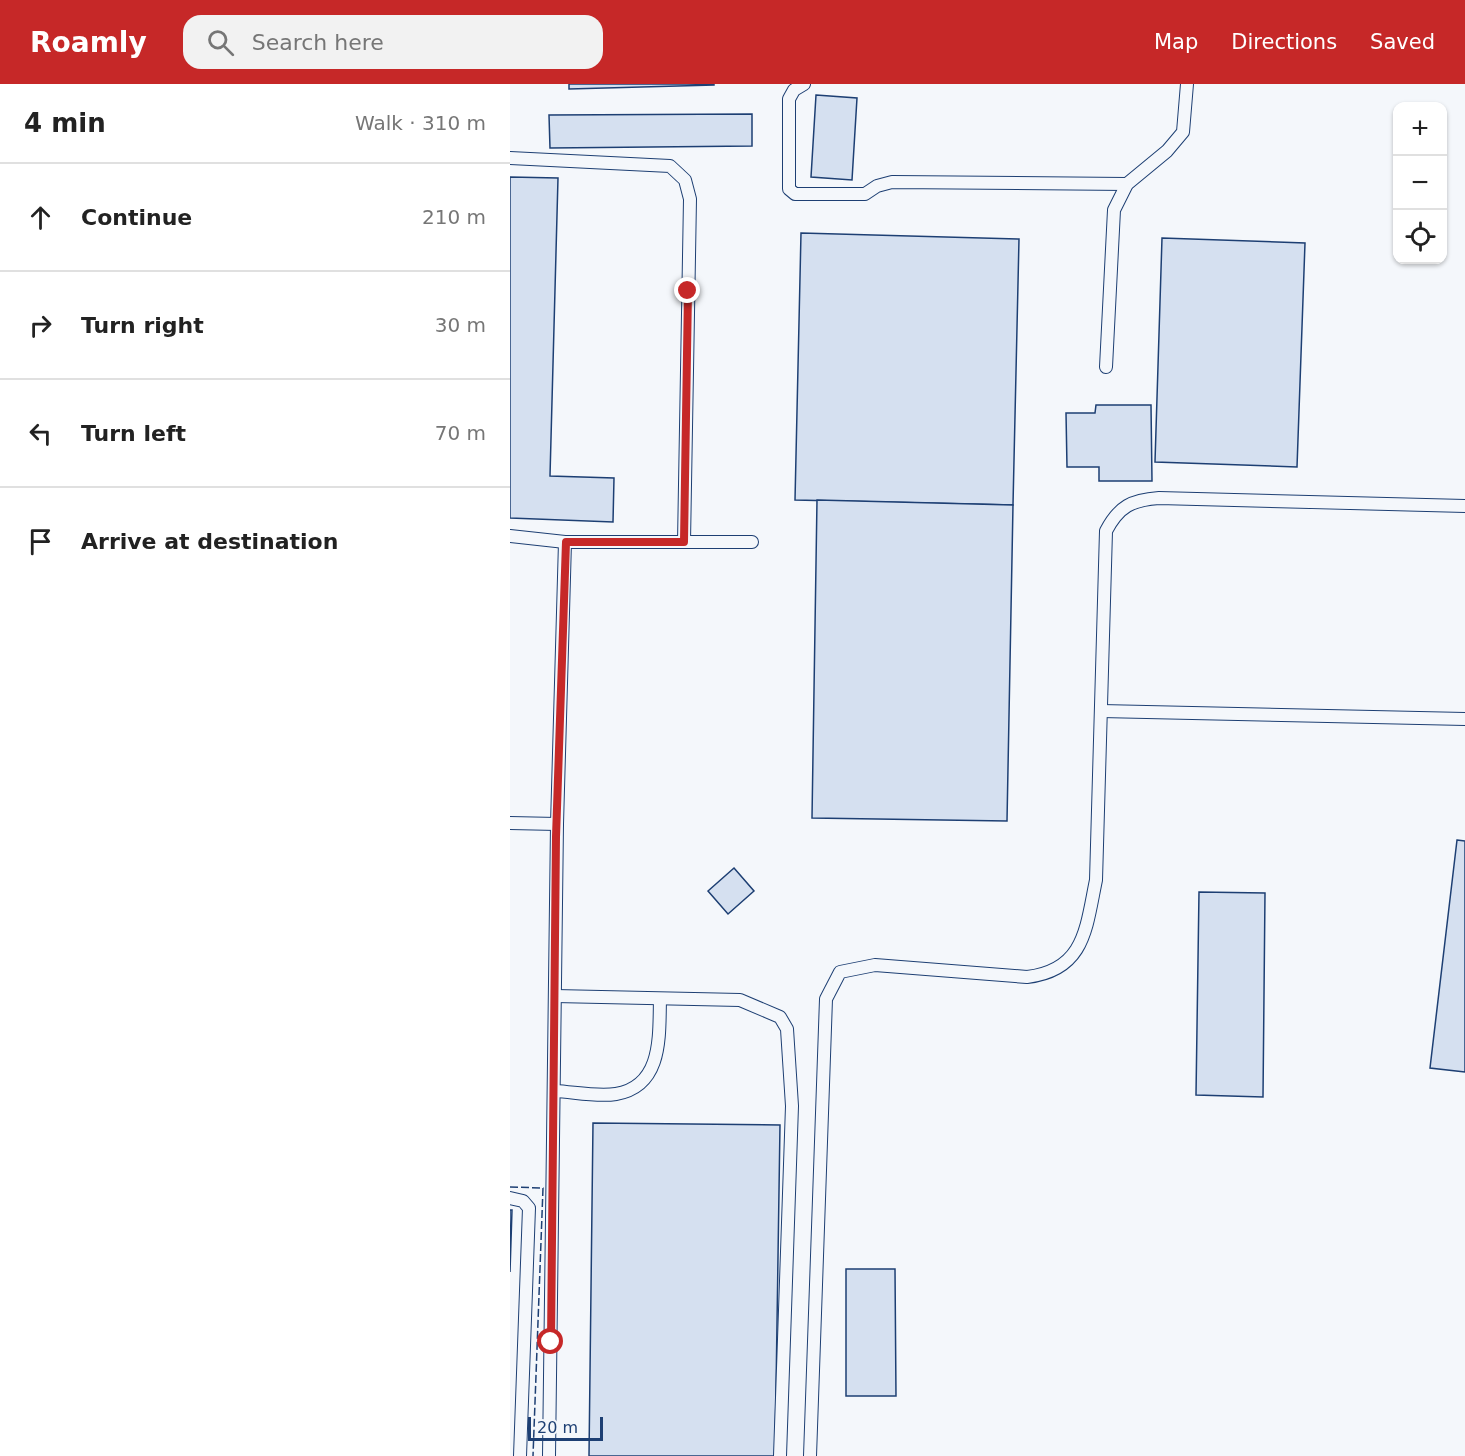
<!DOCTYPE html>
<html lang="en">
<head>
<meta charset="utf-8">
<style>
  :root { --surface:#fff; --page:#f2f2f2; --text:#222; --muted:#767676; --line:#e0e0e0; --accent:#c62828 }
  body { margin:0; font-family:"DejaVu Sans",sans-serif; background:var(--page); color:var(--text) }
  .controls { position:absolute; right:18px; top:18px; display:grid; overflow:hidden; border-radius:12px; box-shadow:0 2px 4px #0004 }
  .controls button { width:54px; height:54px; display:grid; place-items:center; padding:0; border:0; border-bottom:2px solid var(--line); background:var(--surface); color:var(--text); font:30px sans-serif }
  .scale { position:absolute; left:18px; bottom:15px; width:75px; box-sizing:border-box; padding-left:6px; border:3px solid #1d3f73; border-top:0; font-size:16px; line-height:21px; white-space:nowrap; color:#1d3f73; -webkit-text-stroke:4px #f4f7fb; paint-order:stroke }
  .stop { position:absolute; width:18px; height:18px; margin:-14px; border:4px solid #c62828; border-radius:50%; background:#fff }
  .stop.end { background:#c62828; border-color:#fff; box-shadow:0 2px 6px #0008 }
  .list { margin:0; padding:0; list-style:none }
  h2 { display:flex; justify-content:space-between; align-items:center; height:78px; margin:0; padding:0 24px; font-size:26px }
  h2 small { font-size:20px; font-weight:400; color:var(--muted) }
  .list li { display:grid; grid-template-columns:39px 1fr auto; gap:18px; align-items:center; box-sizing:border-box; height:108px; padding:0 24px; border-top:2px solid var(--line) }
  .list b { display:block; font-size:22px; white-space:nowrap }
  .list em { font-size:20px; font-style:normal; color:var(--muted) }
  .icon { flex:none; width:33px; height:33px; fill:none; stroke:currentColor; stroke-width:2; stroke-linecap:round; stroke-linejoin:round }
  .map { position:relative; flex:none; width:955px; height:1372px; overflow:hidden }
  header { display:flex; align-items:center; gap:36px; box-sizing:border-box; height:84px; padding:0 30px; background:var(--accent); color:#fff }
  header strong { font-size:28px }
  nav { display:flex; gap:33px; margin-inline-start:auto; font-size:21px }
  .search { width:420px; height:54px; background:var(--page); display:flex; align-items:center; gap:15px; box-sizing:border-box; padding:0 21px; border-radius:18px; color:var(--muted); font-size:22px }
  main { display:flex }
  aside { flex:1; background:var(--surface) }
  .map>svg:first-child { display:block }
</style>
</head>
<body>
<header>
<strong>Roamly</strong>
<div class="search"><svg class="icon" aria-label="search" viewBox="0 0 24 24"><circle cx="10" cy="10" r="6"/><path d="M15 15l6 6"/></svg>Search here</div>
<nav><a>Map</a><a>Directions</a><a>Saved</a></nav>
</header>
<main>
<aside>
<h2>4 min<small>Walk · 310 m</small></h2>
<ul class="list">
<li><svg class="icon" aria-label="ahead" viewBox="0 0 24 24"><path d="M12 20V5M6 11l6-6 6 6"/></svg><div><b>Continue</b></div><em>210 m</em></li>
<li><svg class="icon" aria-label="right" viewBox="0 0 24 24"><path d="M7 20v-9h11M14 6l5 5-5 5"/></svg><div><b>Turn right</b></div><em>30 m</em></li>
<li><svg class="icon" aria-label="left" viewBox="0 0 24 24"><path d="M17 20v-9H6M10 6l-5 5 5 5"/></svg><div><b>Turn left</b></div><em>70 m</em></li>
<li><svg class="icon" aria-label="arrive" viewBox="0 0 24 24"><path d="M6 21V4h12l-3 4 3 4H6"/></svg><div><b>Arrive at destination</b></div></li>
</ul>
</aside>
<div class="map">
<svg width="955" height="1372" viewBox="0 0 955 1372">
  <rect width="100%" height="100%" fill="#f4f7fb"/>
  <g fill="#d5e0f0" stroke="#1d3f73" stroke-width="1.5">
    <path d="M59,0H204V1L59,5Z"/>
    <path d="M306,11L347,14L342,96L301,93Z"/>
    <path d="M242,30V62L40,64L39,31Z"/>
    <path d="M0,93L48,94L40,392L104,394L103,438L0,434Z"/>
    <path d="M291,149L509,155L503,421L285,416Z"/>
    <path d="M652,154L795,159L787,383L645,378Z"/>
    <path d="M586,321H641L642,397H589V383H557L556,329H585Z"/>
    <path d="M307,416L503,421L497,737L302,734Z"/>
    <path d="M947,756L955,757V988L920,984Z"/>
    <path d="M224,784L244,807L218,830L198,807Z"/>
    <path d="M689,808L755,809L753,1013L686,1011Z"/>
    <path d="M83,1039L270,1041L265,1372H79Z"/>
    <path d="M0,1126H2L0,1188Z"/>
    <path d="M336,1185H385L386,1312H336Z"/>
  </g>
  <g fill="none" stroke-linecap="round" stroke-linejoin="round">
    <defs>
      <g id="lane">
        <path d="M294,0L284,6L279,15V105L285,110H355L367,102L382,98L617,100"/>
        <path d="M0,74L160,82L175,96L180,115L174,458"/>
        <path d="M596,283L604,126L617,100L657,67L673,48L677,0"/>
        <path d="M0,452L55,458H242"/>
        <path d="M591,627L955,635"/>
        <path d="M0,739L47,740"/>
        <path d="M45,912L230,916L270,933L277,945L282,1022L270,1372"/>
        <path d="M45,1007C64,1008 87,1013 106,1010C153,1002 149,952 150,915"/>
        <path d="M0,1114L13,1117L19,1124L10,1372"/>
        <path d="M39,1372L47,740L55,458"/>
        <path d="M300,1372L316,915L330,888L365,881L517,893C575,886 576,844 586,796L596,447C609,422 622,416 649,414L955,422"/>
      </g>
    </defs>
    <use href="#lane" stroke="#1d3f73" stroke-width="14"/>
    <use href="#lane" stroke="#f4f7fb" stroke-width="12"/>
    <path stroke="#1d3f73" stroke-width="1.5" stroke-dasharray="8 3" stroke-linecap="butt" d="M0,1103L33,1104L23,1372"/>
  </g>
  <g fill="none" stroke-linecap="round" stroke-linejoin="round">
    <path stroke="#c62828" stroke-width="8" d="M41,1258L46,753L56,458H174L178,207"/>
  </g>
</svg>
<div class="controls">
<button>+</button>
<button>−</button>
<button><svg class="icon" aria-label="locate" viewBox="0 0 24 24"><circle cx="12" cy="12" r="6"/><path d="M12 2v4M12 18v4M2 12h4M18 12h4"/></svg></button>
</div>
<div class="scale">20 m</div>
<div class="stop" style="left:41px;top:1258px"></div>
<div class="stop end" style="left:178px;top:207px"></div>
</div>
</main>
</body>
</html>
